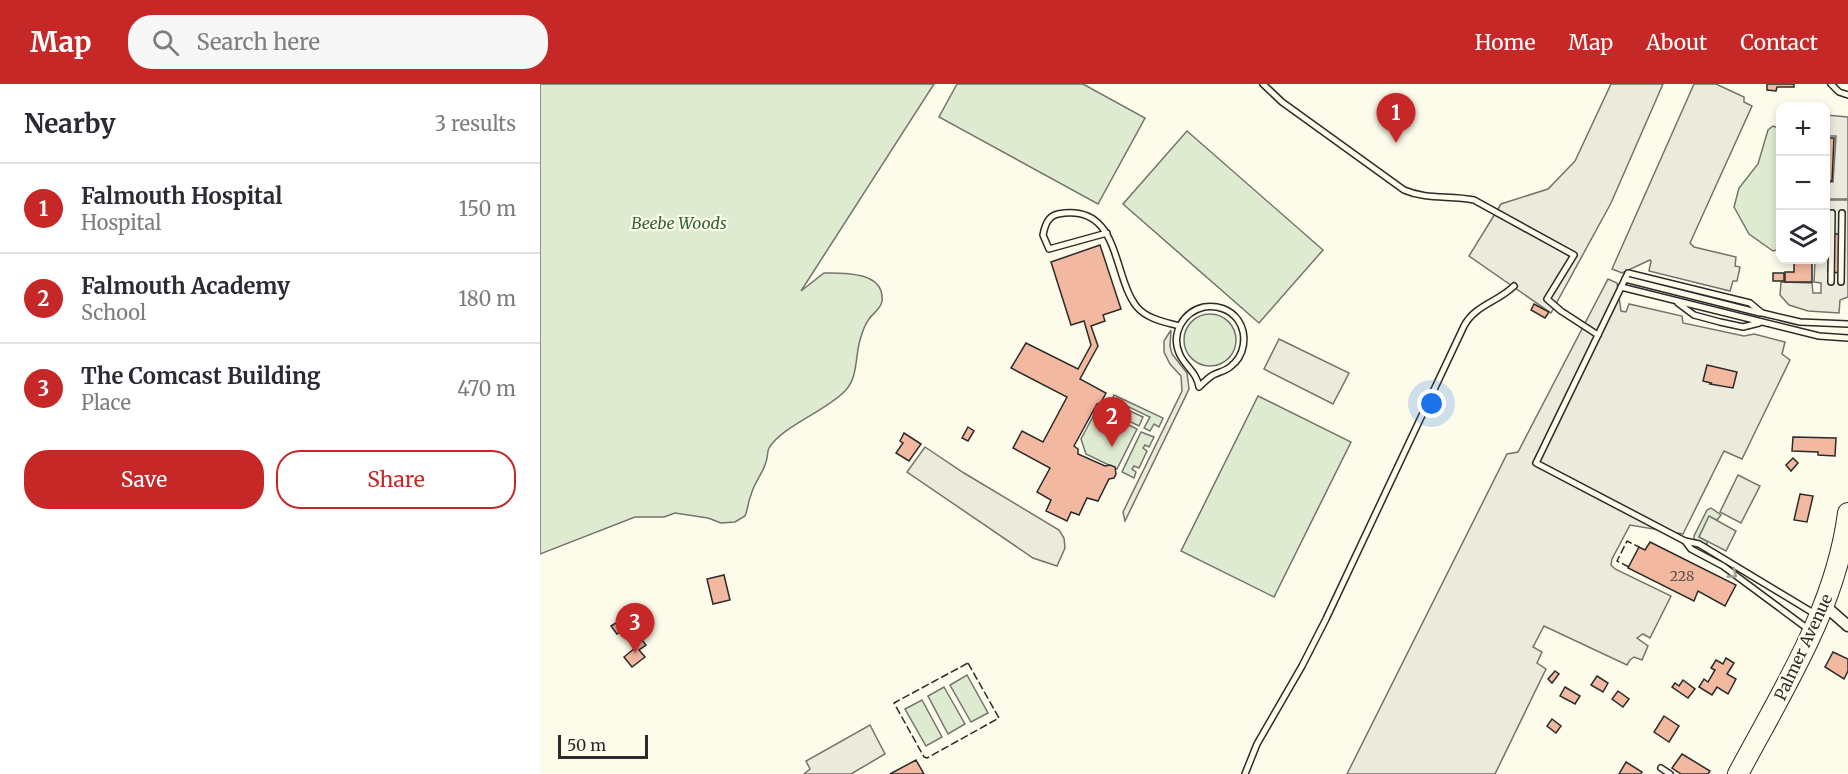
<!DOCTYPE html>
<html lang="en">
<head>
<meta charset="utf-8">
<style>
  :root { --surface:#fff; --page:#f7f7f7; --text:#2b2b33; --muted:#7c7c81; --line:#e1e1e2; --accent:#c62828 }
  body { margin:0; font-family:Merriweather,serif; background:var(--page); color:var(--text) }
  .controls { position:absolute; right:18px; top:18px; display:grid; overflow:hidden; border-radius:12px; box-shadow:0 3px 9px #0003 }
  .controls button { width:54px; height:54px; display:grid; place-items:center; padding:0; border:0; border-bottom:2px solid var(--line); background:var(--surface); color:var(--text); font:30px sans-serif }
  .scale { position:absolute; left:18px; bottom:15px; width:90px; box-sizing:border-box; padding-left:6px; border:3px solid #2b2b2b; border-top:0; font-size:16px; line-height:21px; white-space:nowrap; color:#2b2b2b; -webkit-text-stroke:4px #fdfbea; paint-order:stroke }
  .you { position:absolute; left:892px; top:320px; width:21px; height:21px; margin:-15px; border:4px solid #fff; border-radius:50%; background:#1a73e8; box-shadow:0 0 0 9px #1a73e833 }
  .badge { display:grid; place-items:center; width:39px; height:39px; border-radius:50%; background:var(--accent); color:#fff; font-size:20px; font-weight:700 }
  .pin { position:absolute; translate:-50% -50px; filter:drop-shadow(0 2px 3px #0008) }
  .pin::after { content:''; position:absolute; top:32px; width:21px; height:18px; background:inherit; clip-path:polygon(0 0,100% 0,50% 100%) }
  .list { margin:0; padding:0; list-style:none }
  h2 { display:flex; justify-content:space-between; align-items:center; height:78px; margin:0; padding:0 24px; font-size:26px }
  h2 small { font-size:20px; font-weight:400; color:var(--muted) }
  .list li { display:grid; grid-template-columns:39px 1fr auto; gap:18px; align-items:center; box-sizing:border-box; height:90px; padding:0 24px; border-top:2px solid var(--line) }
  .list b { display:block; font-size:22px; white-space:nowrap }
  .list p { margin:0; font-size:20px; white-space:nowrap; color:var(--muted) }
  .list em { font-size:20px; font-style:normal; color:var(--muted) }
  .actions { display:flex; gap:12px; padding:18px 24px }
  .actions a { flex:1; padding:14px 0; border:2px solid var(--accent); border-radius:24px; text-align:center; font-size:21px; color:var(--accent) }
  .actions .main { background:var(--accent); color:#fff }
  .icon { flex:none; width:33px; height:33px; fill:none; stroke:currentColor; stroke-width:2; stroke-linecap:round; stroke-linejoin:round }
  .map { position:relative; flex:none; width:1308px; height:690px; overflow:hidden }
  header { display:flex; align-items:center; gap:36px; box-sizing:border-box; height:84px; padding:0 30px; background:var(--accent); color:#fff }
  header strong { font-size:28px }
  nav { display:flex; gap:33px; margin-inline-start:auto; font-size:21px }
  .search { width:420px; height:54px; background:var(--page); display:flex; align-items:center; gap:15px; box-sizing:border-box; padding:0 21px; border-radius:24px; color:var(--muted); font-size:22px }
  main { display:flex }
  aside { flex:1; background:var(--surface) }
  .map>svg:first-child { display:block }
</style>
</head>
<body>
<header>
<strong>Map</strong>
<div class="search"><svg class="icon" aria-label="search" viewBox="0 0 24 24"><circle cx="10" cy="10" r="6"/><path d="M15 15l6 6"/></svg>Search here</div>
<nav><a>Home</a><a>Map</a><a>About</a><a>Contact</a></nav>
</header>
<main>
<aside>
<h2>Nearby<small>3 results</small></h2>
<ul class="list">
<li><span class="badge">1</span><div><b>Falmouth Hospital</b><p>Hospital</p></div><em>150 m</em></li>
<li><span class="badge">2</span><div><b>Falmouth Academy</b><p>School</p></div><em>180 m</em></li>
<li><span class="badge">3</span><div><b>The Comcast Building</b><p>Place</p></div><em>470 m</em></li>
</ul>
<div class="actions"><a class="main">Save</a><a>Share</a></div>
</aside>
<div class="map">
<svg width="1308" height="690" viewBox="0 0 1308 690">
  <rect width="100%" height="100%" fill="#fdfbea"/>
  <g fill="#deebd1" stroke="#74746e" stroke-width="1.5">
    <path d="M0,0H394L261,207L284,189C302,189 345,187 342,217C341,225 333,229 329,235C325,240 322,249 320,256C315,273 318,294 305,307C286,327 241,343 229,364C227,368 228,373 226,378C223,389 214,399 211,411C208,418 208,425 205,432L195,438L181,439L168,434L135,429L124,433H95L0,470Z"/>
    <path d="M417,0H543L605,34L558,120L399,33Z"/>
    <path d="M1233,42L1238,44L1240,49V101L1239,104L1240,165L1233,167L1209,150L1194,123L1199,104L1218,80L1228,46Z"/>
    <path d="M647,47L783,166L719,239L583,120Z"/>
    <circle cx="670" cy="256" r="26"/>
    <path d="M574,311L623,334L619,343L614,340L610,347L604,344L610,333L572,315Z"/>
    <path d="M718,312L811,358L734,513L641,467Z"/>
    <path d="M570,318L603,333L599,342L566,326Z"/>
    <path d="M557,325L597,345L577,385L546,370L541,355Z"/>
    <path d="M601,348L614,353L609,363L605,361L603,364L607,367L599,384L594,382L592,385L596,388L594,394L582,388Z"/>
    <path d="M1171,424L1181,431L1177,436L1169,433L1159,453L1167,457V460L1164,461L1154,455V452L1167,426Z"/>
    <path d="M427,591L448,629L431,638L410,601Z"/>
    <path d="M404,603L425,640L408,650L388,612Z"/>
    <path d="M382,616L402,653L386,662L365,625Z"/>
  </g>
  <g fill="#eceadb" stroke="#74746e" stroke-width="1.5">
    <path d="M1071,0H1123L1071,119L1011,229L929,172L961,120L1008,105L1035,77Z"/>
    <path d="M1154,0H1176L1204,13V18L1212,22L1150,159L1154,163L1196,173L1195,182L1200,183L1197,197H1193L1190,207L1109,187L1111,177L1110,176L1082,189L1072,185Z"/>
    <path d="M1286,31L1308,33V115H1286V98H1293L1296,52H1286Z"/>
    <path d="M1286,116H1308V213L1300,216L1299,229L1268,227L1249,221L1240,211L1241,198L1272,199L1273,209H1281V199L1274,198L1275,176H1286Z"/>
    <path d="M1068,195L1077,199L1081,227L1086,228L1089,220L1142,232L1143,239L1204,252L1214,250L1245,258L1242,270L1250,276L1202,375L1184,367L1143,450L1090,441L1072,475L1071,481L1075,485L1131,512L1110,554L1103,550L1097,554L1108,562L1102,576L1094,573L1090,576L1087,581L1004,542L993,563L1002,568L997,579L1006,585L955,690H807L967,370L978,368Z"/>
    <path d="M631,246L630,262L632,270L647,289L649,305L585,437L583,428L642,307L641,292L630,280L624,268V257Z"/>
    <path d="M739,255L809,289L793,320L724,285Z"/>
    <path d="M385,363L424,389L519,446L524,454L525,464L517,482L493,474L367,388Z"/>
    <path d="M1198,391L1220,402L1201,439L1180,428Z"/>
    <path d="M1169,432L1196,447L1186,467L1159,453Z"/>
    <path d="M330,641L345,670L311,690H264L270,685L266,677Z"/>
  </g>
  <g fill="#f2b8a0" stroke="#2b2b2b" stroke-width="1.5">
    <path d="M1227,0H1254V3H1237L1236,7L1227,6Z"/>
    <path d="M1286,54H1294L1292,97H1286Z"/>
    <path d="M1290,150H1304L1303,189L1288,188Z"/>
    <path d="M560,161L581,225L563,231L565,237L551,242L558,262L540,295L566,309L559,322L557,320L534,362L538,365V370L565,382L570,381L575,383L576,390L574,394L569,395L558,417L547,414L539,431L531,428L527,437L506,427L511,416L497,408L510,384L473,364L482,347L503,358L527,313L471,284L486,259L538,285L551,261L544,237L531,241L511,178Z"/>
    <path d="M1254,176H1272V198H1245V188H1254Z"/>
    <rect x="1233" y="189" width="11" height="8"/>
    <path d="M994,220L1009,228L1005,234L991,226Z"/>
    <path d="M1167,281L1197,288L1193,304L1170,300L1171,299L1163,297Z"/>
    <path d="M428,343L434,347L428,357L422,354Z"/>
    <path d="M364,349L381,360L369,377L356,369L363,359L360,357Z"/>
    <path d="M1253,353L1296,354L1295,372L1278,371V368L1252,367Z"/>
    <path d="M1253,374L1258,379L1251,387L1246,381Z"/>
    <path d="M1260,410L1273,412L1267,438L1254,436Z"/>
    <path d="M1110,458L1196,501L1185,522L1158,507L1154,517L1088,484L1099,463L1105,466Z"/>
    <path d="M184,491L190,516L173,520L167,495Z"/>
    <path d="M87,532L92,540L77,550L71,542Z"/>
    <path d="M96,549L98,551L101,549L105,554L102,556L106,561L99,566L105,573L92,583L84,573L95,564L88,556Z"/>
    <path d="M1293,568L1308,575V587L1304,595L1285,583Z"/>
    <path d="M1186,574L1194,579L1187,590L1196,595L1188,610L1177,603L1172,611L1159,603L1164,595L1168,598L1175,586L1171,584L1176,576L1183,580Z"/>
    <path d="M1015,587L1019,590L1012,599L1008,595Z"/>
    <path d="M1057,592L1068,599L1063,608L1051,601Z"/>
    <path d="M1143,596L1155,605L1148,614L1132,603L1135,599L1139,602Z"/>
    <path d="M1025,603L1040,612L1035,620L1020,612Z"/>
    <path d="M1078,607L1089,615L1083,623L1072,615Z"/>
    <path d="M1124,632L1139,642L1129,658L1114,648Z"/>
    <path d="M1012,635L1021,642L1016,649L1007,642Z"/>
    <path d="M1142,670L1170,687L1168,690H1141L1132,684Z"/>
    <path d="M376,676L384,690H350Z"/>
    <path d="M1086,678L1102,688L1101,690H1079Z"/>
  </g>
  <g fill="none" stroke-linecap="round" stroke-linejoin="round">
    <defs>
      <g id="lane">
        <path d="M723,0L742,18L864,106C887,116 910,111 934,116L1034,171L1007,215L1021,227L1058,251"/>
        <path d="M1291,0L1299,8L1308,11"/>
        <path d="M567,149L509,165L503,151C505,141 508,132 518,130C581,118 572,193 597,223C607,235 625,238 639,242"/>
        <path d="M1085,195L1220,229"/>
        <path d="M1291,198L1292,129"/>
        <path d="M1301,198L1302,129"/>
        <path d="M1081,203L1279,252L1308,254"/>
        <path d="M1138,219L1154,231L1180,238L1203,243L1219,239"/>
        <path d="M664,223C677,221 690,225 698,236C708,251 705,272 690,283C685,287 679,288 673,291C668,294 663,299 659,303C657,289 646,283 640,271C630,250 643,228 664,223Z"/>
        <path d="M1145,457L1159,460L1275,530"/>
        <path d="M1268,545L1183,482L1151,465L1145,457L996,379L1088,189L1210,219L1222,229L1260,238L1308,240"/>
        <path d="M1121,684L1130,690"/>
        <path d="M705,690L717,660L762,582L786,535L924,242C935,221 958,218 974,202"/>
      </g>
      <path id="street" d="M1284,521L1308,542"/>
      <path id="highway" d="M1198,690C1242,607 1296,524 1308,429"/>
    </defs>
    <use href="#lane" stroke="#2b2b2b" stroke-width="8"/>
    <use href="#street" stroke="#2b2b2b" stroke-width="13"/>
    <use href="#highway" stroke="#2b2b2b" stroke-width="22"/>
    <use href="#lane" stroke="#fdfbea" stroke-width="5"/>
    <use href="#street" stroke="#fdfbea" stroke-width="10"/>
    <use href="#highway" stroke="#fdfbea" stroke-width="20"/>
    <g stroke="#2b2b2b" stroke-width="1.5" stroke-dasharray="8 3" stroke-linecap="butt">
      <path d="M1089,483L1077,477L1087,457L1099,463"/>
      <path d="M428,579L459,634L387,674L384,673L354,619Z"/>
    </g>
  </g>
  <defs><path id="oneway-chevron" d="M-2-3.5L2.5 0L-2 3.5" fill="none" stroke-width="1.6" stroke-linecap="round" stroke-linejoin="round" transform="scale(1.5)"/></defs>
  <use stroke="#9e9d94" href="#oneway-chevron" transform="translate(1193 490) rotate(36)"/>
  <g text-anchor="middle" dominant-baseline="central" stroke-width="4.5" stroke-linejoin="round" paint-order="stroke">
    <g font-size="14" fill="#5d4e48">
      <text x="1142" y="492">228</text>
    </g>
    <g font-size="16" font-style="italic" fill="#34623c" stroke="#fdfbea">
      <text x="139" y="139">Beebe Woods</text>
    </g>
    <g font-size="16" fill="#2b2b2b" stroke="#fdfbea">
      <text transform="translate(1263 563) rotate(-65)">Palmer Avenue</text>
    </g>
  </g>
</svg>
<div class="controls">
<button>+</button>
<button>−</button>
<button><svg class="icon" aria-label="layers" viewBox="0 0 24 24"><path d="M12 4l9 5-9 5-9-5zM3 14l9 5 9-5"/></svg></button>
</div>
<div class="scale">50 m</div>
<div class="you"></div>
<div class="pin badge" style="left:856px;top:59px">1</div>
<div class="pin badge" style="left:572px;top:363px">2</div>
<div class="pin badge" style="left:95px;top:569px">3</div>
</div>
</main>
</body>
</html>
